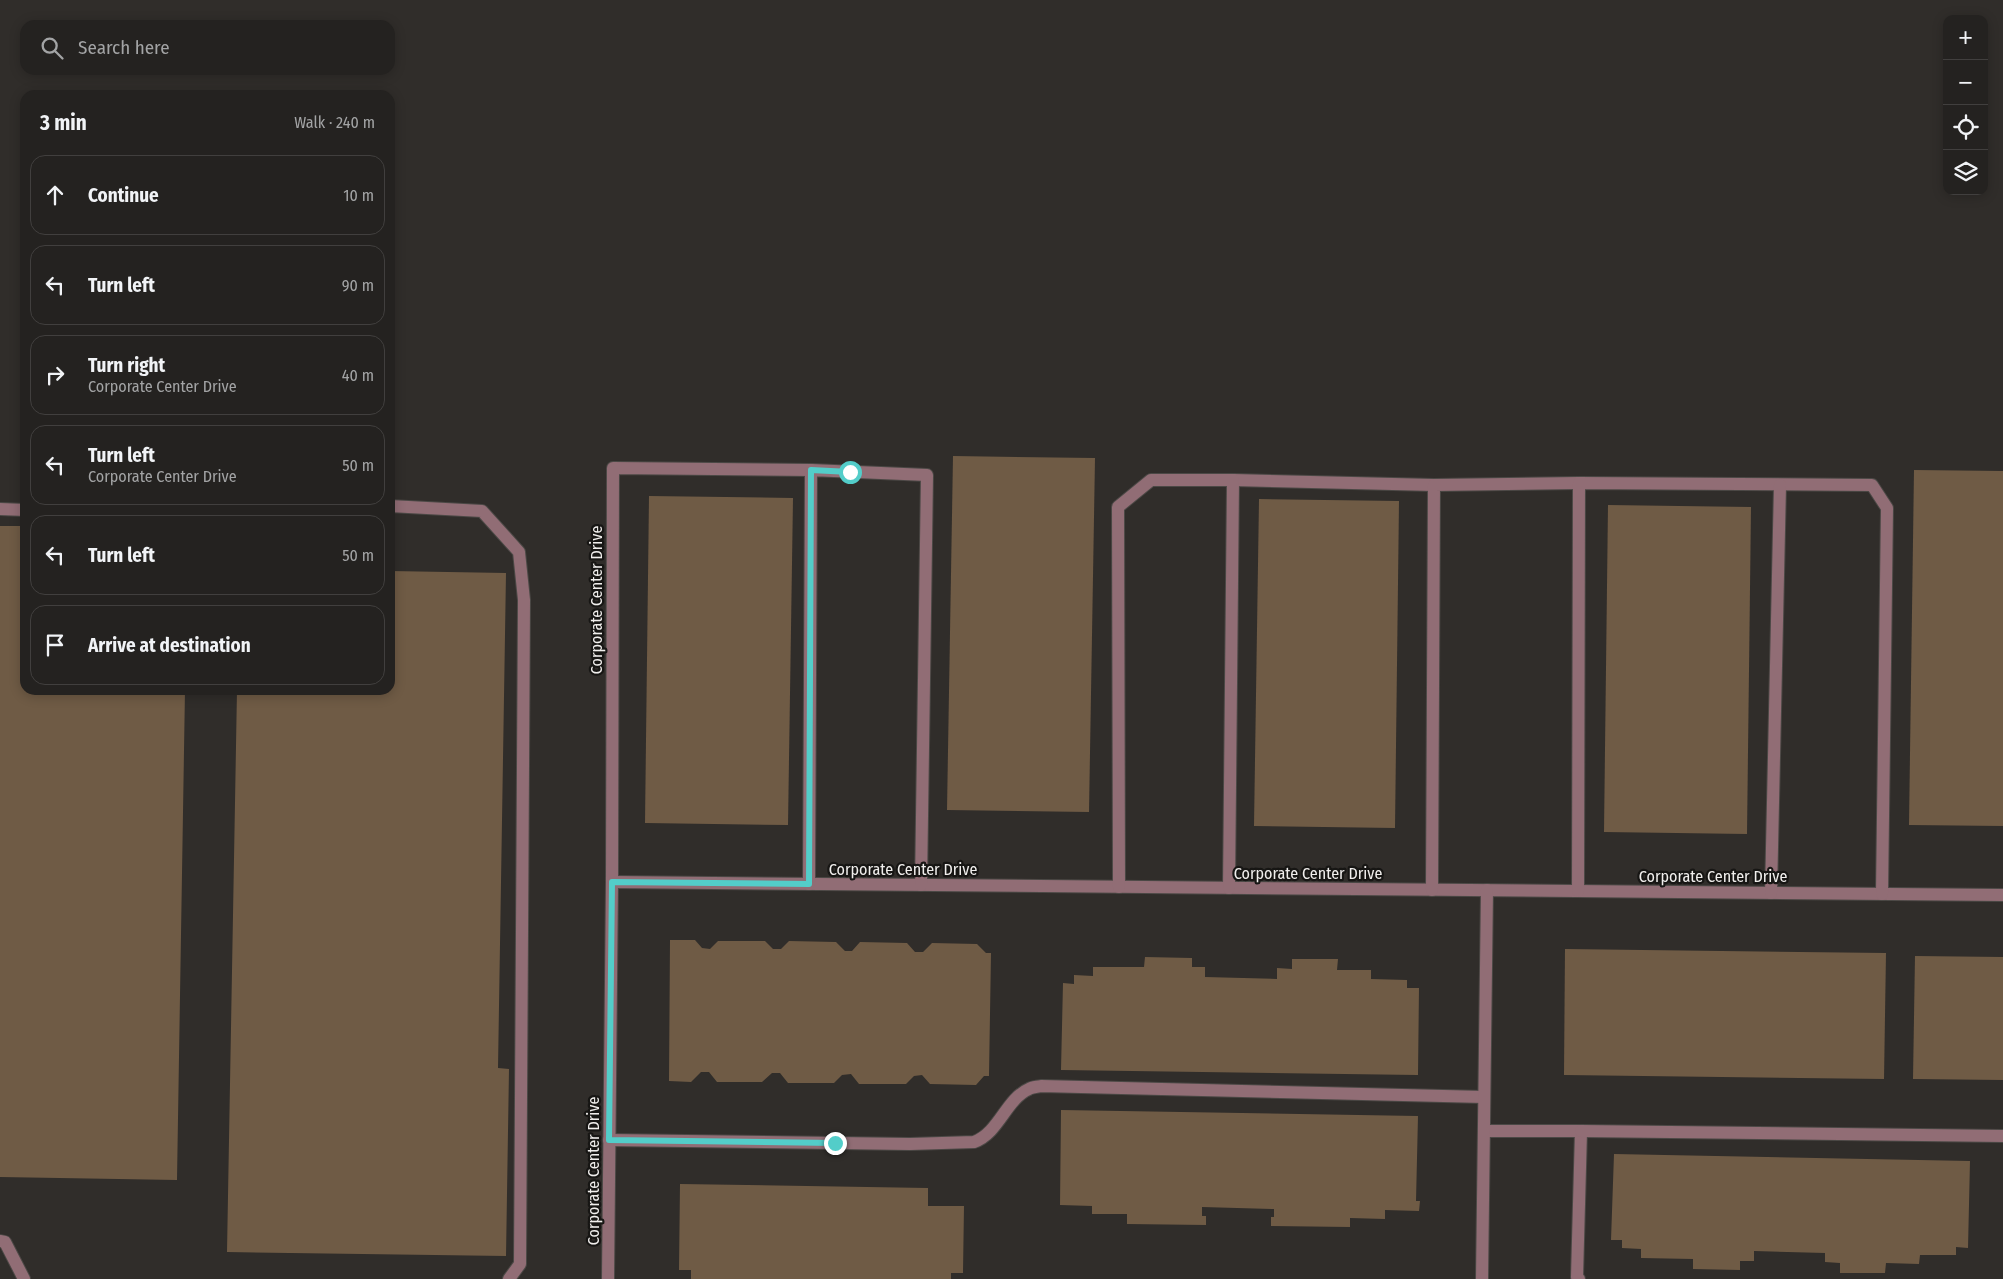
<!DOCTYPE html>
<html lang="en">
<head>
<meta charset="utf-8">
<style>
  :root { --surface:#242220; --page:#2c2a29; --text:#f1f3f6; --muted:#a3a4a5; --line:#413f3e }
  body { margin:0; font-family:"Fira Sans Condensed",sans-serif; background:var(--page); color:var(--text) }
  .controls { position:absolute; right:15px; top:15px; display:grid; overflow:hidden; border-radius:10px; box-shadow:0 2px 12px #0003 }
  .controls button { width:45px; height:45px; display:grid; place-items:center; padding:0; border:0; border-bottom:1px solid var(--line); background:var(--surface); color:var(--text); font:25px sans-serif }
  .stop { position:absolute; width:15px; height:15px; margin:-11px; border:4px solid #53cdc9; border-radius:50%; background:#fff }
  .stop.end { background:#53cdc9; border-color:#fff; box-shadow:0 1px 5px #0008 }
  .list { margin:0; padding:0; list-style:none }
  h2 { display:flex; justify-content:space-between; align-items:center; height:65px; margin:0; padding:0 20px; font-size:21px }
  h2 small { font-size:16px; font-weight:400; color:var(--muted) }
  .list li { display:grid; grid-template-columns:32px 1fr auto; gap:15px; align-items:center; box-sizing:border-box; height:80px; margin:0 10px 10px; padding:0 10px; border:1px solid var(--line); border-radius:15px }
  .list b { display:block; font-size:19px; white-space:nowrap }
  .list p { margin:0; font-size:16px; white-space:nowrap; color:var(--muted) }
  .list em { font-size:16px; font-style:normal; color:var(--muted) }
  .icon { flex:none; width:28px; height:28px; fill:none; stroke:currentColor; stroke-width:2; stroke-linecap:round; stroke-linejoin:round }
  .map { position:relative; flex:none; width:2003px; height:1279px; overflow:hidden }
  .search { position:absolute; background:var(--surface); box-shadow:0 2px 12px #0003; left:20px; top:20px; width:375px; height:55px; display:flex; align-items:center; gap:12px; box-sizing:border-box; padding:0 18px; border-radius:15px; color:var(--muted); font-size:19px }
  .panel { position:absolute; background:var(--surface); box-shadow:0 2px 12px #0003; left:20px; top:90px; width:375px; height:605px; border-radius:15px }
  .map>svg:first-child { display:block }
</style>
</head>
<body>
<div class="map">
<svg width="2003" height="1279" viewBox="0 0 2003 1279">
  <rect width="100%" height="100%" fill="#302d2a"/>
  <g fill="#6f5b45">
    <path d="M953,456L1095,458L1089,812L947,810Z"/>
    <path d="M1914,470L2003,471V826L1909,825Z"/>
    <path d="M649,496L793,498L788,825L645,823Z"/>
    <path d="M1259,499L1399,501L1395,828L1254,826Z"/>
    <path d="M1608,505L1751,507L1747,834L1604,832Z"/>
    <path d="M0,526H25V690H185L177,1180L0,1177Z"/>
    <path d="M390,571L506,573L498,1068L509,1069L506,1256L227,1252L237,690H390Z"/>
    <path d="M670,940H695L702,948L710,949L718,941H765L773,949H781L789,941L836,942L845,951H852L860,942L907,943L915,952H923L932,943L977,944L986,953H991L989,1076H984L976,1085L930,1084L922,1075L914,1076L906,1084H859L851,1074L842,1075L834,1083H788L780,1073H772L762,1082H717L709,1072H701L691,1082L669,1081Z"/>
    <path d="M1565,949L1886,953L1884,1079L1564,1075Z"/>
    <path d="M1915,956L2003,957V1080L1913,1079Z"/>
    <path d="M1145,957L1192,958V967H1205V977L1277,979V968L1292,969V959H1338L1337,970H1371V979L1407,980V988H1419L1418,1075L1061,1070L1063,983L1074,984V975L1093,976V967H1144Z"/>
    <path d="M1061,1110L1418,1116L1416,1201H1420L1419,1211L1385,1210V1219L1350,1218V1227L1271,1226V1217H1274V1209L1202,1207V1216H1206V1225L1127,1224V1214H1092V1206L1060,1205Z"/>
    <path d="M1614,1154L1970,1161L1968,1248L1956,1247V1255H1920L1919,1264L1886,1263L1885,1273H1840V1263L1825,1262V1253L1754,1251V1261H1740V1270L1693,1269V1259L1641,1258V1249L1622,1248V1240H1611Z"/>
    <path d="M680,1184L928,1188V1206H964L963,1273H951V1279H691V1270H679Z"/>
  </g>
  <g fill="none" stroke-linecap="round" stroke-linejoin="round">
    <defs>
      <g id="minor">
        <path d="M1233,480L1434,485"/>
        <path d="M390,506L482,511L519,552L524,600L520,1264L509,1279"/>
        <path d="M0,509L25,510"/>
        <path d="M612,882L2003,895"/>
        <path d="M809,884L811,470L927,475L921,885"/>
        <path d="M1119,887L1118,507L1151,480H1233L1229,888"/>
        <path d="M1432,890L1434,485L1579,483"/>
        <path d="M1578,891L1579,483L1872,485L1887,508L1882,894"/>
        <path d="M1771,893L1780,485"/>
        <path d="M1484,1131H1581L1577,1277L1579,1279"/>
        <path d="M1581,1131L2003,1136"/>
        <path d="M609,1140L910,1144L974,1142C999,1133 1006,1099 1029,1089C1032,1087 1037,1087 1041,1086L1484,1097"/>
        <path d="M0,1241L5,1242L24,1279"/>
        <path d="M608,1279L612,882L613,468L811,470"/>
        <path d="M1482,1279L1487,890"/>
      </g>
    </defs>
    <use href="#minor" stroke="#4b4845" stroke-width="14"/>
    <use href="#minor" stroke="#916d75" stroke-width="12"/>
  </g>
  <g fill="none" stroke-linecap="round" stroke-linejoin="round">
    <path stroke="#53cdc9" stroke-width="6" d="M835,1143L609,1140L612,882L809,884L811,470L850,472"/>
  </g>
  <g text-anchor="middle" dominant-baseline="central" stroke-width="4.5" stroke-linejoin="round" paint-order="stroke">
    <g font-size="16" fill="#f1efed" stroke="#171614">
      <text transform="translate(596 600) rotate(-90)">Corporate Center Drive</text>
      <text x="903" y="869">Corporate Center Drive</text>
      <text x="1308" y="873">Corporate Center Drive</text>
      <text x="1713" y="876">Corporate Center Drive</text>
      <text transform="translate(593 1171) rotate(-90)">Corporate Center Drive</text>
    </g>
  </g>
</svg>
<div class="controls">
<button>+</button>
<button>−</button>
<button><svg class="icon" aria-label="locate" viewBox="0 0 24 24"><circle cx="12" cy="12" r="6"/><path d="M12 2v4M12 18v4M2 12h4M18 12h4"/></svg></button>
<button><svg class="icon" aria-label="layers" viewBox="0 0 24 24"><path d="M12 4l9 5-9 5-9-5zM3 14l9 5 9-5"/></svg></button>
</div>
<div class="stop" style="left:850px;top:472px"></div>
<div class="stop end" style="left:835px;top:1143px"></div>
<div class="search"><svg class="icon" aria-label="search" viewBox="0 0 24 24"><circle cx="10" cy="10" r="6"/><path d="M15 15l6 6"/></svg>Search here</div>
<section class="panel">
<h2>3 min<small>Walk · 240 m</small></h2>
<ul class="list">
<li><svg class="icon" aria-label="ahead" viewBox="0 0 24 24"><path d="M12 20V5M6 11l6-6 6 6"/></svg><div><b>Continue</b></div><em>10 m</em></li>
<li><svg class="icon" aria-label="left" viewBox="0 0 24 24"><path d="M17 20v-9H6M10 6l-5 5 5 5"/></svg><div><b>Turn left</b></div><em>90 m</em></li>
<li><svg class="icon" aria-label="right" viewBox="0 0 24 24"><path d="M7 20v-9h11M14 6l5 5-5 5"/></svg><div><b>Turn right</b><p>Corporate Center Drive</p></div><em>40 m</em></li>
<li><svg class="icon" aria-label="left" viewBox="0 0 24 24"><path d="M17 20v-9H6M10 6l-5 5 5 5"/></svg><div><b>Turn left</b><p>Corporate Center Drive</p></div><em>50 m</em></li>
<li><svg class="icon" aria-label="left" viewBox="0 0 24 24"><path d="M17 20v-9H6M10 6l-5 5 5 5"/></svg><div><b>Turn left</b></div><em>50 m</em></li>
<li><svg class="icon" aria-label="arrive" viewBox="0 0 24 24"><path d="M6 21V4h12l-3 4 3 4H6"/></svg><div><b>Arrive at destination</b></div></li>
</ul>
</section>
</div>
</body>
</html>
